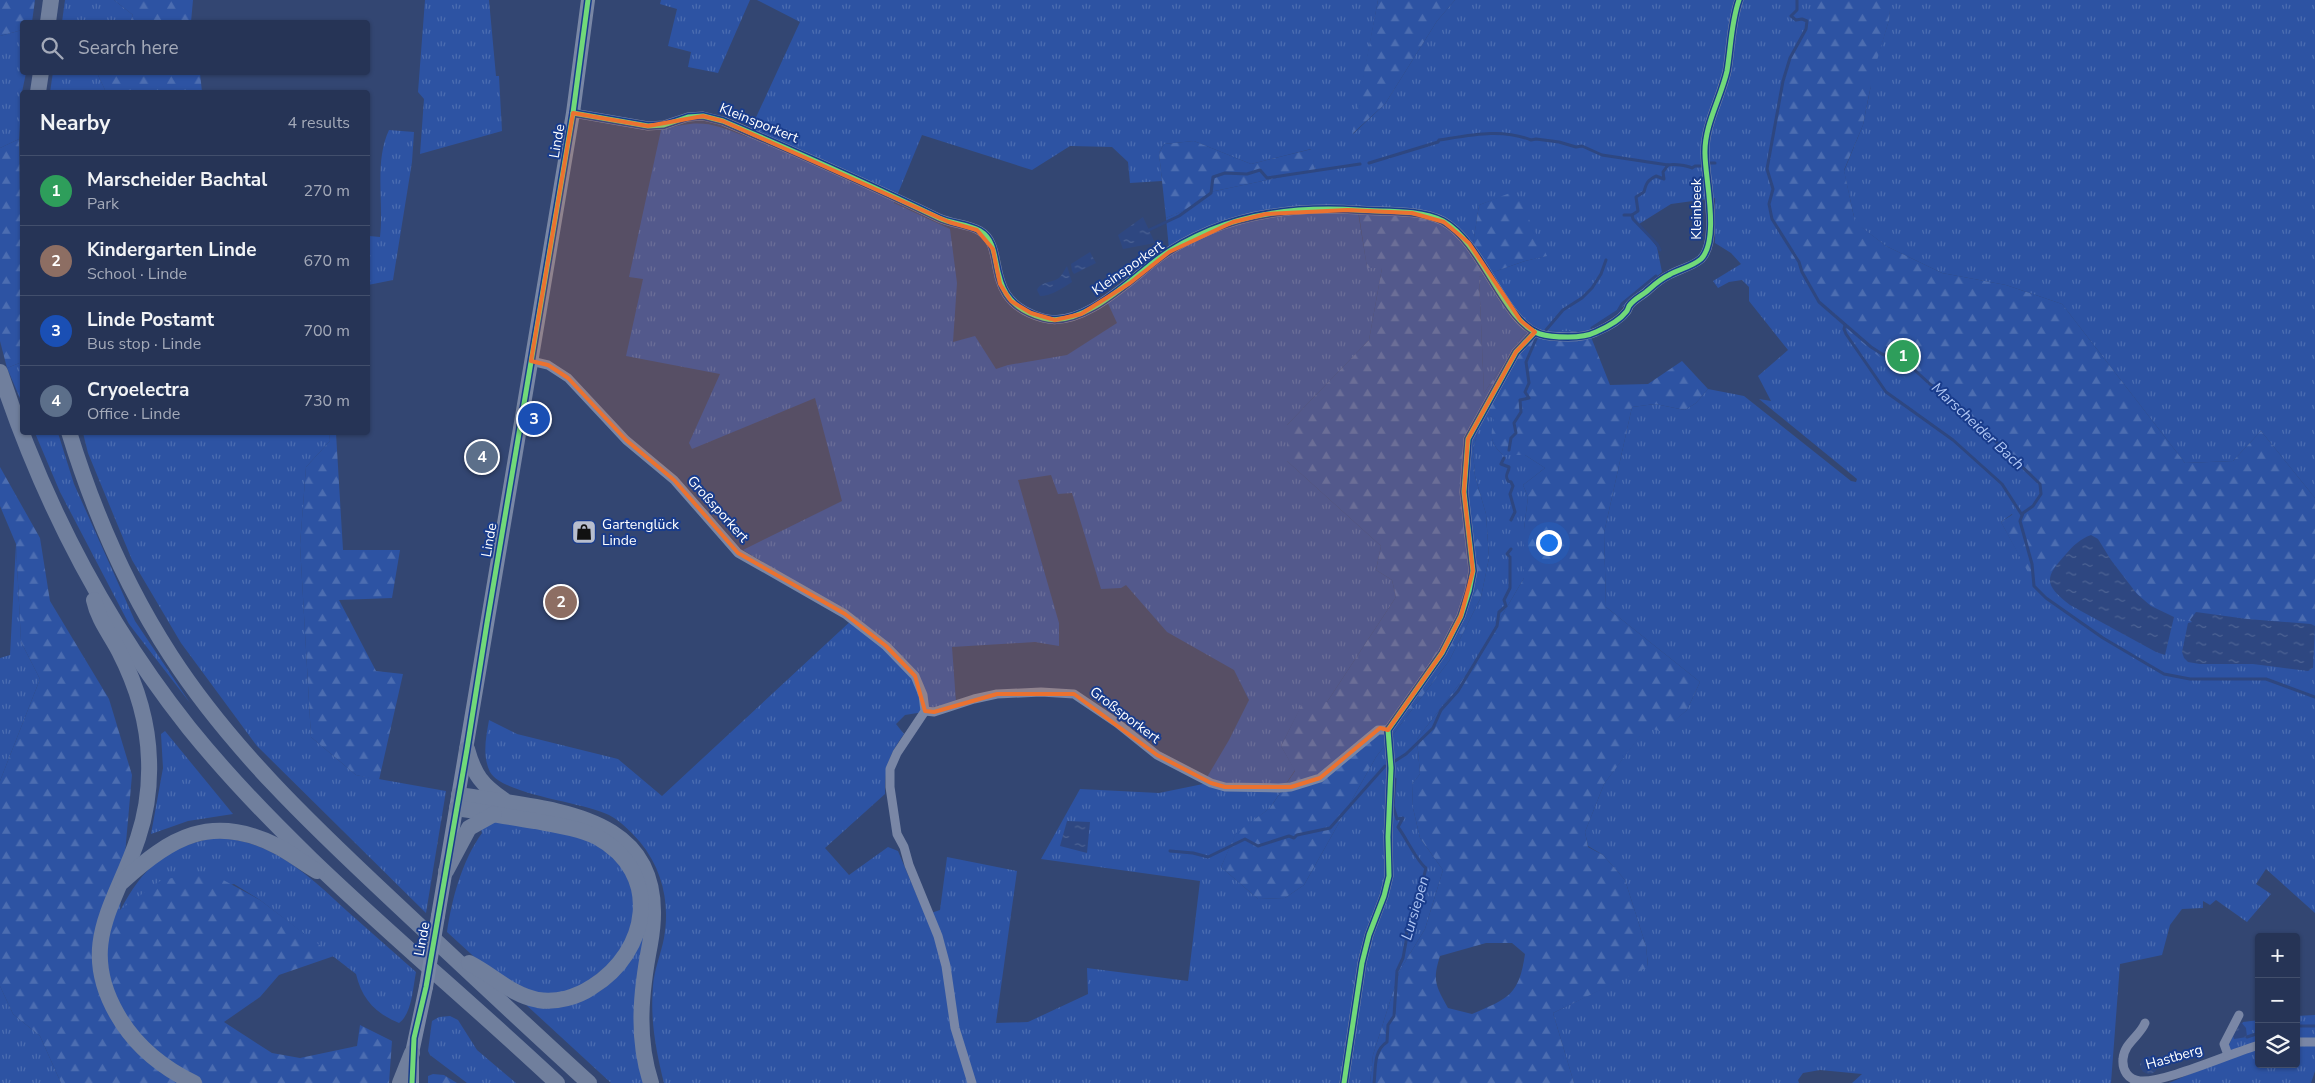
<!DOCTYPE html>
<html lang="en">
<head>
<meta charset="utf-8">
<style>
  :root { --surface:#263456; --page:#323f60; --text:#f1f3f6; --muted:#a4aab9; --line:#424f6c; --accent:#d6ab8b }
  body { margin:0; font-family:"Nunito Sans",sans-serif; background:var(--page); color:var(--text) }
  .controls { position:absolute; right:15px; bottom:15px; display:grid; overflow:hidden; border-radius:5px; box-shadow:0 1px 4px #0004 }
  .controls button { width:45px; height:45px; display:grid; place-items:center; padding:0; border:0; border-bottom:1px solid var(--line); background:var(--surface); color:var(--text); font:25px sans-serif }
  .you { position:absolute; left:1548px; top:542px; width:18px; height:18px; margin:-12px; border:4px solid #fff; border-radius:50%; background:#1a73e8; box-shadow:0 0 0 8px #1a73e833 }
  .badge { display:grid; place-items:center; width:32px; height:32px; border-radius:50%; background:var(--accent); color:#fff; font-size:16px; font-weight:700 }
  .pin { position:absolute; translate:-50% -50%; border:2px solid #fff; box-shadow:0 1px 5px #0006 }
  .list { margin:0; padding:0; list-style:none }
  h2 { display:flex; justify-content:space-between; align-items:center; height:65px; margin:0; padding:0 20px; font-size:21px }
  h2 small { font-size:16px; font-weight:400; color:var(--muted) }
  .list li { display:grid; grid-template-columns:32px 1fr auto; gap:15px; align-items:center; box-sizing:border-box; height:70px; padding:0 20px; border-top:1px solid var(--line) }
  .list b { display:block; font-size:19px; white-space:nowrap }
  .list p { margin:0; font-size:16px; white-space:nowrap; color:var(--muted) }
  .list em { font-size:16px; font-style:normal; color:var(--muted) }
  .icon { flex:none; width:28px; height:28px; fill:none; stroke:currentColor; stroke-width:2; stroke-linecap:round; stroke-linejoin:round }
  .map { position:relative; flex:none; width:2315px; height:1083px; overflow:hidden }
  .search { position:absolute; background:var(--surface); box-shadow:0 1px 4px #0004; left:20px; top:20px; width:350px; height:55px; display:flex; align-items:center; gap:12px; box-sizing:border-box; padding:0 18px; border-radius:5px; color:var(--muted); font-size:19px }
  .panel { position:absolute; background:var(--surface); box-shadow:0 1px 4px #0004; left:20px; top:90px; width:350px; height:345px; border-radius:5px }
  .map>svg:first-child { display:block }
</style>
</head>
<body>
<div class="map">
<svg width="2315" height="1083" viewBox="0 0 2315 1083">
  <defs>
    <pattern id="grass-tufts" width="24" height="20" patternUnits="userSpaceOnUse" patternTransform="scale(1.25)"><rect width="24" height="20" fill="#2d53a3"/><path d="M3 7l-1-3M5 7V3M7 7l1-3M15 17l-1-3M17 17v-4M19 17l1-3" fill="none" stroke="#4c6db1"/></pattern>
    <pattern id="forest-firs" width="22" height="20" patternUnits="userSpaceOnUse" patternTransform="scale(1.25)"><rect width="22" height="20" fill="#2d53a3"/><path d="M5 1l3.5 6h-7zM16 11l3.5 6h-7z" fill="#4c6db1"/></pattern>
    <pattern id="water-ripples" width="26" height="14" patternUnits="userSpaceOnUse" patternTransform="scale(1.25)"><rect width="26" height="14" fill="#2e4781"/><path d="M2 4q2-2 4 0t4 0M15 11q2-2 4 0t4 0" fill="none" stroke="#4d6394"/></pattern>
  </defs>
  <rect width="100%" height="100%" fill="#334672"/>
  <g fill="url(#grass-tufts)" fill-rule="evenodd">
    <path d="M65,0H114L133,15L130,22H62Z"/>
    <path d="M425,0H489L496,76H499L502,131L420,154L424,99L418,92Z"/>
    <path d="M661,0H750L718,73L688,67L691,52L668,46L677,9L660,4Z"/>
    <path d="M757,0H1378L1353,134L1385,104L1437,21L1455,0H2315V498L2261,431L2233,461L2185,463L2062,304L2006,285L1942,273L1886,246L1861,227L1866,235L1877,265L1991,344L2036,387L2081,436L2115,478L2150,497L2201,518L2315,533V913L2266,869L2256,884L2271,894L2247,922L2216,900L2210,905L2203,901V908L2182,909L2170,925L2162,955L2120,964L2111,1083H1852L1862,1074L1820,1070L1803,1073L1798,1080L1799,1083H1574L1553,1013L1648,966L1646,946L1625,880L1603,855L1588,846L1585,832L1604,784L1647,726L1662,731L1687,710L1700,682L1606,607L1604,533L1632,407L1655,404L1685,410L1696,403L1708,389L1744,396L1851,481L1856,482L1857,479L1759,399L1771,401L1758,376L1788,350L1749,301V287L1742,280L1729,282L1718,288L1713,281L1741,264L1731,253L1715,243V198L1671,204L1639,224L1657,247L1662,272L1621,308L1589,332L1537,330L1523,335L1484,393L1479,277L1525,261L1546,256L1515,192L1479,205L1473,245L1461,231L1431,214L1358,208H1322L1266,213L1233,220L1207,229L1170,249L1172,252C1238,215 1284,212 1358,212L1367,267L1382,268L1369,340L1287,425V461L1381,546L1376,570L1392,580L1396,597L1327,702L1303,703L1281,746L1295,770L1270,808L1236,834L1221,867L1258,899L1285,898L1304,885L1376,757L1449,661L1481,597L1489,558L1486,514L1475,476L1473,451L1479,425L1486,414L1495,419C1490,436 1490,443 1503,455H1525L1545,468L1523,485L1528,497L1524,529V578L1470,670L1417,739L1420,774L1412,784L1413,808L1420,838L1443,870L1425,929L1400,970L1373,1055L1370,1083H664C656,1051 650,1020 653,986C654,970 661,954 664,938C670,904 663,870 640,842C631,832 622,822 609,815C584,802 503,795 490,772C482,755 486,738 489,720L517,734L618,759L662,796L854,618L743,550L842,501L815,398L692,449L689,443L720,374L626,356L643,279L629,277L661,130C700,119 710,122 747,137L800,22ZM1890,5L1889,20L1876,62L1890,6ZM1871,85L1863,125L1844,171L1854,217L1832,185L1847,146L1859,128ZM922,135L1032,170L1070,146L1112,147L1128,162L1130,183L1162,181L1159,153L1164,144L1194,141L1251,164L1311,149L1315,170L1210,192V199L1166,218L1169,249L1129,282L1105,297L1117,323L1067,355L1008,365L996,369L975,336L953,342L957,283L950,229L894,203ZM1051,475L1058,494L1072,493L1101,589L1121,588L1126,585L1167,632L1234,670L1249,700L1229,740L1203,784L1159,793L1080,789L1041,859L1200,881L1188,981L1087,968L1088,994L1028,1022L996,1023L1017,871L947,857L940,910L925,915L898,851L888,847L849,875L825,848L885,794C885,767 888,756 904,734L896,724L905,715L942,709L956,702L952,647L1035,642L1059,646V623L1018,480ZM2012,514L2016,520L2027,569L2001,522Z"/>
    <path d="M22,30V72L26,73L22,92L19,139L0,148V36Z"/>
    <path d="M53,72L97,73L106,92H50Z"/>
    <path d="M389,130L414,132L412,162L393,280L368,285L369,236L380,237C384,202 374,162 389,130Z"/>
    <path d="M22,362V403L7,368Z"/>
    <path d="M35,433H58L74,484L135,621L190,703L129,624L60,492Z"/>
    <path d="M83,433H329L330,441L306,467L300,545L311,737L356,775L446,791L426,913L257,746L181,643L132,560L88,453Z"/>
    <path d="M16,544L21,642L40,679L0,781V658L10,655Z"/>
    <path d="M165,731L233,814L188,821L151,834L163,768L161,734Z"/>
    <path d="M476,802C513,809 556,811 591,825C676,860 642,930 637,997C635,1026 640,1055 647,1083H611L523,1002C537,1005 551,1008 565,1005C639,992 676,890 611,841C581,818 514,813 476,806Z"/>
    <path d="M496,821L582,837L611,853L627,873L637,910L622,953L578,990L544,996L494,975L447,932C452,898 462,861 482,833L480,826Z"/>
    <path d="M213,838C270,838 308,875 347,911C370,931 393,952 416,972C413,987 412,1014 399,1023C375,1013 362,999 356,974L260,900L234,884L120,911C143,867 165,848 213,838Z"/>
    <path d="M0,986L13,1014L40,1036L61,1083H0Z"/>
    <path d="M2315,1015V1071L2311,1083H2169L2222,1060L2233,1036L2243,1022L2259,1020V1064H2296V1016Z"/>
    <path d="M450,1016L458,1020L477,1050L516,1083H467L430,1055L428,1051L432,1021L439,1017Z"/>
  </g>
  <g fill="url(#forest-firs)" fill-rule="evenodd">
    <path d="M0,0H35L32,22H22V30L0,36Z"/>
    <path d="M114,0H193L191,22H130L133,15Z"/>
    <path d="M1378,0H1455L1437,21L1385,104L1352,134Z"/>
    <path d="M1819,0H1891L1889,20L1873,74L1863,125L1844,170L1855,222L1886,246L1942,273L2006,285L2062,304L2185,463L2233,461L2261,431L2315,498V626L2305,623L2247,619L2201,612L2192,622L2174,617L2144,601L2125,580L2094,535L2080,539L2051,571L2050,575L2030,576L2001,522L2041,496L1998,437L1920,390L1850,333L1799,275L1769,211L1767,148L1789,61Z"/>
    <path d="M97,73H200L202,92H106Z"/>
    <path d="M19,139L22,362L7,368L0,341V148Z"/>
    <path d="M1194,141L1251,164L1312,149L1315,170L1210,192L1211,199L1166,218L1159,153L1164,144Z"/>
    <path d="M1515,191L1547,256L1525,261L1479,277L1484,393L1523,335L1537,330L1589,332L1610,385L1648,384L1682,361L1708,389L1696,403L1685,410L1655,404L1632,407L1604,533L1606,607L1700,682L1687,710L1662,732L1647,727L1604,784L1585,832L1588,847L1603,855L1625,880L1646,946L1648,967L1553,1013L1574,1083H1370L1373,1055L1400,970L1425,929L1443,870L1420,838L1413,808L1412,784L1420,774L1417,739L1470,670L1524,578V529L1528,497L1523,485L1545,468L1525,455H1503C1490,443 1490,436 1494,419L1486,414L1479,425L1473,451L1475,476L1486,514L1489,558L1481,597L1449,661L1376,757L1304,885L1285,898L1258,899L1221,867L1236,833L1270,808L1295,771L1281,746L1303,702H1327L1396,597L1392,580L1376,570L1381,546L1287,461V425L1369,340L1382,268H1367L1358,208L1431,214L1473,244L1479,205ZM1486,943H1512L1525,954C1519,995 1509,998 1472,1014L1448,1008C1436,986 1432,981 1440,956Z"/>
    <path d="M329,433H336L343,550H400L392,598L339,600L376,671L403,674L379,780L356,775L311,737L300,545L306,467L330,441Z"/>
    <path d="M0,467L40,538L50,601L109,699L132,775L120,910L160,881L188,874L214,875L260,900L334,956L279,975L260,997L224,1022L272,1053L300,1058L357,1046L360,1025L392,1041L389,1083H61L40,1036L13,1014L0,986V781L40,679L21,642L16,544L0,506Z"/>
    <path d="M433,1074L444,1075L457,1083H428V1076Z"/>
  </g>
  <g fill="url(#water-ripples)">
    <path d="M1143,217L1155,243L1123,249L1118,235Z"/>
    <path d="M1090,252L1096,263L1074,274L1072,271L1071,264Z"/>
    <path d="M1067,266L1072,282C1063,288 1051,296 1040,296L1037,290C1042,280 1052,284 1060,277C1062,275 1065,269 1067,266Z"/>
    <path d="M2091,535L2098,539L2111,560L2137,594L2151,606L2174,617L2165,655L2156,652L2070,605C2043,584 2045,577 2066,554C2074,545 2080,539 2091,535Z"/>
    <path d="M2196,612L2247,619L2311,624L2315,626L2313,668L2308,671L2253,664H2200L2188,662L2184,658L2182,652L2188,623L2192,622L2190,620Z"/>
    <path d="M1067,821L1090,822L1087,853L1060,846Z"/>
    <path d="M2241,1022L2246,1028L2247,1037L2234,1039L2233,1036Z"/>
    <circle cx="2149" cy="1065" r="9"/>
  </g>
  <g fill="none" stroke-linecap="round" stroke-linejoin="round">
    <g stroke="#2e4781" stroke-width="3">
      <path d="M1797,0V10L1791,16L1796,20L1802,19L1807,21L1806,29L1790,58L1783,81L1767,169L1773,189L1769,204L1772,219L1799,262L1802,272L1819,302L1871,347L1882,354L1908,364L1931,385L1951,398L2040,484L2041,494L2033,506L2023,513L2020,521L2032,564L2034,586L2046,598L2103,638L2164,674L2190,679H2266L2315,697"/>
      <path d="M1369,163L1438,142L1439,140C1471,135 1502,128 1531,140L1536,139L1559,142L1576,147L1582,146L1602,155L1668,165"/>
      <path d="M1709,163H1715"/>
      <path d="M1624,215H1632L1638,211L1636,197L1644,192C1646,183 1648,180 1656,176L1664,179L1663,172L1668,165C1674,164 1686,165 1692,168L1695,166H1701"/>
      <path d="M1632,215L1633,219L1657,244L1660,250"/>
      <path d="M1149,230L1179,216L1211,193L1213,177L1225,173L1247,174L1260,170L1267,178L1360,164"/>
      <path d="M1845,325L1844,329L1846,334L1886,392L1953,440L2002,484L2022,515"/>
      <path d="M1592,328L1618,311L1622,304L1656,276"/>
      <path d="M1546,330L1563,310L1582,298L1592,288L1601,274L1606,260"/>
      <path d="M1509,450L1511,438L1516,433L1514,423L1521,412L1520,400L1529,398L1525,392L1529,383L1526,362L1536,339"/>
      <path d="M1504,458L1501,464L1509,467C1509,473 1504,474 1508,481L1511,482L1513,486L1510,494L1515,512L1511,520"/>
      <path d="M1395,761L1406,754L1433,728L1441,710L1458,691L1497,626L1499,612L1506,606L1504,600L1510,588V557L1507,554L1511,549"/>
      <path d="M1170,851L1193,853L1208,857L1245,839L1258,846L1289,836L1294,838L1297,835L1330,828L1385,766"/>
      <path d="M2296,1026H2315"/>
      <path d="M2247,1037L2259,1033"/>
      <path d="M1374,1083C1376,1069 1373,1051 1387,1042L1388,1025L1394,1016L1397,971L1403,958L1407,936L1406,929C1416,920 1422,882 1426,868C1418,863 1405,836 1398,827L1403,818L1397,819L1393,806L1395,779"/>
    </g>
    <g stroke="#7a87a6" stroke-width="9">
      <path d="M573,113L648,126L664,125L688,117L703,116L723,121C796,152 868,184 939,218C952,224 968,224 980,231C1009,248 979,300 1043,318C1080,329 1127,283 1154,262C1170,249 1191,238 1210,230C1256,211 1309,207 1358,210C1385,212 1419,209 1443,221C1483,243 1503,322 1540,334C1549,337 1559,337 1568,337C1578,337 1588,336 1596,332C1605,328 1620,320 1626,312C1628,310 1628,308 1629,306C1633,300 1641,296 1646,292C1653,286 1660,279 1669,275C1679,269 1692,267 1701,259C1720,240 1705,178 1705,154C1704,125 1721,98 1727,71C1731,47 1731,23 1739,0"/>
      <path d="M531,361L548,365L568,378L626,440L674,480L738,553L845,614L886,646L915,676L923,695L925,711L897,753L890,769V787L897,834L904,847L909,865L938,936L946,966L955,1028L972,1083"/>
      <path d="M925,711L934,712L974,699L997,694L1041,692L1074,694L1117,723L1157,755L1211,783L1225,787L1279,788L1291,787L1320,778L1378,730H1388"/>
      <path d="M2145,1023C2140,1036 2124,1043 2123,1059C2122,1070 2128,1080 2140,1081C2165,1083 2231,1053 2259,1045"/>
      <path d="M2296,1042H2315"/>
      <path d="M2228,1055L2224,1044L2239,1015"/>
      <path d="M1344,1083L1362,963L1369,935L1384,896L1389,876L1388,837L1391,768L1388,730L1442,653L1461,616L1469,591L1473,571L1464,492L1468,439L1516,352L1535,332"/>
    </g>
    <g stroke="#7987a5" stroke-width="14">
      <path d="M438,916L573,113L588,0"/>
      <path d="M412,1083V1053L426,987"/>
    </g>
    <g stroke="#707f9d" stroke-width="16">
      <path d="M48,22L51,0"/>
      <path d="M38,92L41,72"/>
      <path d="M0,372C42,500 105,622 189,728C294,858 435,968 557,1083"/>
      <path d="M69,432C93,510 126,587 171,656C230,747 311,824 390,898C456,960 522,1022 589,1083"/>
      <path d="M94,600C98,619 110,634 119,651C136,684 148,723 149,760C150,786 146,814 138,838C116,904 77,944 117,1014C135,1046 161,1067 194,1083"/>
      <path d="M467,749C474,775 482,785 504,800"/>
      <path d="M459,795C555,811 674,811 650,944C641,991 636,1037 651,1083"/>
      <path d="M457,808C483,812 509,817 535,821C556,825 578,828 597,837C663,873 649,952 592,987C577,997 557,1003 538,1000C511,995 493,975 469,963"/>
      <path d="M446,871L469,828L494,814"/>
      <path d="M122,882C170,837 212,813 277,846C291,853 303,863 317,871"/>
      <path d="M400,1083L412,1053"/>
    </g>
    <path stroke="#7987a5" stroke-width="14" d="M426,987L438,916"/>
    <defs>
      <g id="cycleway">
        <path d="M573,113L648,126L664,125L688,117L703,116L723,121C796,152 868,184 939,218C952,224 968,224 980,231C1009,248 979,300 1043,318C1080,329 1127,283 1154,262C1170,249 1191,238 1210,230C1256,211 1309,207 1358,210C1385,212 1419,209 1443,221C1483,243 1503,322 1540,334C1549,337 1559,337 1568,337C1578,337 1588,336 1596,332C1605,328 1620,320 1626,312C1628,310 1628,308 1629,306C1633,300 1641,296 1646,292C1653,286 1660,279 1669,275C1679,269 1692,267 1701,259C1720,240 1705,178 1705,154C1704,125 1721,98 1727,71C1731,47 1731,23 1739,0"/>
        <path d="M412,1083L414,1038L426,987L467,749L487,623L573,113L588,0"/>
        <path d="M1344,1083L1362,963L1369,935L1384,896L1389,876L1388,837L1391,768L1388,730L1442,653L1461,616L1469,591L1473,571L1464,492L1468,439L1516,352L1535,332"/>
      </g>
    </defs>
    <use href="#cycleway" stroke="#193c8c" stroke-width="8"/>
    <use href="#cycleway" stroke="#71d979" stroke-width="5"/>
  </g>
  <path fill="#eb7230" fill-opacity="0.2" stroke="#eb7230" stroke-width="4" stroke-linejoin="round" d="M573,113L648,126L703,116L723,121L949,222L977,230L993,249L1000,284L1011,301L1031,313L1055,320L1081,314L1130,283L1169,252L1233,222L1266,214L1348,210L1412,213L1444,222L1469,243L1521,321L1535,332L1516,352L1468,439L1464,492L1473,571L1461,616L1442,653L1388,730L1380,728L1320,778L1291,787H1225L1211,783L1157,755L1074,694H997L934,712L925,711L915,676L886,646L845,614L738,553L674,480L626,440L568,378L548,365L531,361Z"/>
  <defs>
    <symbol id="shop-square" viewBox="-11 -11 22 22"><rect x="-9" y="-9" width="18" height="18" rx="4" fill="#b8bece" stroke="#193c8c"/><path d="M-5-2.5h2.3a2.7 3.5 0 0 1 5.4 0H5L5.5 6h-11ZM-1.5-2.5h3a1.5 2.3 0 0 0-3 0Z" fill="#111"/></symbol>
  </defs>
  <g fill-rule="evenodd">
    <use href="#shop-square" x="570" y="518" width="28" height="28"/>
  </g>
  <g text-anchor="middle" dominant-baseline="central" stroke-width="4" stroke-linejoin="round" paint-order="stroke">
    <g font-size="14" fill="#fff" stroke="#193c8c">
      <text transform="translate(759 123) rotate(22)">Kleinsporkert</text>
      <text transform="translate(557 141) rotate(-80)">Linde</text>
      <text transform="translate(1696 209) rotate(-90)">Kleinbeek</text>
      <text transform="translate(1128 268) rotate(-35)">Kleinsporkert</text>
      <text transform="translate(718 509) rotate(48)">Großsporkert</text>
      <text transform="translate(489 540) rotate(-80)">Linde</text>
      <text transform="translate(1125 715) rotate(37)">Großsporkert</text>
      <text transform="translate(422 939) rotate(-79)">Linde</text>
      <text transform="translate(2174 1057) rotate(-16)">Hastberg</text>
    </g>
    <g font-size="14" fill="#fff" stroke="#193c8c" text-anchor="start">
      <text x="602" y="524">Gartenglück<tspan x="602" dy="16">Linde</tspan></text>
    </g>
    <g font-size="15" font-style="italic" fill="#b0c7f5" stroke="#193c8c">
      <text transform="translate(1978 426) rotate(43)">Marscheider Bach</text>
      <text transform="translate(1415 908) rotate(-74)">Lursiepen</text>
    </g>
  </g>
</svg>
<div class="controls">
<button>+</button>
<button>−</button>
<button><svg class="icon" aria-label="layers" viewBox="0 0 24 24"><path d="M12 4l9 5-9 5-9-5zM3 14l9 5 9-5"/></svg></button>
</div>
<div class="you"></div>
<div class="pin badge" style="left:1903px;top:356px;background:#2e9e5b">1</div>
<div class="pin badge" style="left:561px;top:602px;background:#8d6e63">2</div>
<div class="pin badge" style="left:534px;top:419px;background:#1a4fb4">3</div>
<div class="pin badge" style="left:482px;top:457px;background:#5c6f8a">4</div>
<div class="search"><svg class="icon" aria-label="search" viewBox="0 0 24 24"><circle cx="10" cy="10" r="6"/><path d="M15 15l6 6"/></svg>Search here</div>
<section class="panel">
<h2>Nearby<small>4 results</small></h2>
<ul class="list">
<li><span class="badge" style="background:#2e9e5b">1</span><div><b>Marscheider Bachtal</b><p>Park</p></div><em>270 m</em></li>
<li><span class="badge" style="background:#8d6e63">2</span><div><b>Kindergarten Linde</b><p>School · Linde</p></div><em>670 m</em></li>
<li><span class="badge" style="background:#1a4fb4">3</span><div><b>Linde Postamt</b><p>Bus stop · Linde</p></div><em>700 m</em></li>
<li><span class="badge" style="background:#5c6f8a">4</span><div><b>Cryoelectra</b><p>Office · Linde</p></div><em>730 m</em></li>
</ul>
</section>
</div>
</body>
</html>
